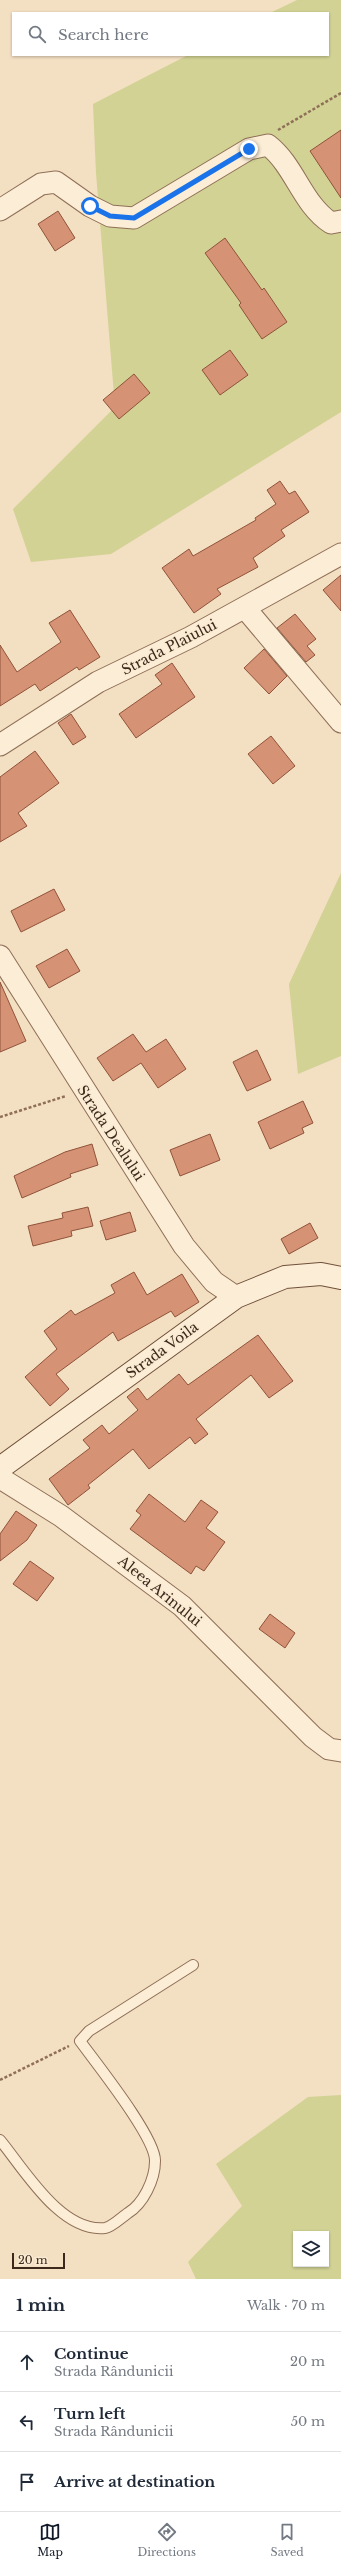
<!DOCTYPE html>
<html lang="en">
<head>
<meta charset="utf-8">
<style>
  :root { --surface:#fff; --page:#f6f6f7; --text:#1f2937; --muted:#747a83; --line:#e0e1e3; --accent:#111827 }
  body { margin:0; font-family:"Libre Baskerville",serif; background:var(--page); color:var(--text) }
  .controls { position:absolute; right:12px; bottom:12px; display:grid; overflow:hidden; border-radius:0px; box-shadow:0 1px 3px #0004 }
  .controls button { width:36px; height:36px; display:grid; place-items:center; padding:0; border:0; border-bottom:1px solid var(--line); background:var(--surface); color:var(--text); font:20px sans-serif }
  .scale { position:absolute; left:12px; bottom:10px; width:53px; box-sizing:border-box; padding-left:4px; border:2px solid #3d291c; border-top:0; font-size:11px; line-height:14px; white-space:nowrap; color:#3d291c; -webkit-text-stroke:3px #f9ead2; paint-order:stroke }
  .stop { position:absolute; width:12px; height:12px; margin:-9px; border:3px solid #1a73e8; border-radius:50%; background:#fff }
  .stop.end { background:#1a73e8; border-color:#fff; box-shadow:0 1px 4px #0008 }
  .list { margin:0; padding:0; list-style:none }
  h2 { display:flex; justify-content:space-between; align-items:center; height:52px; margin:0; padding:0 16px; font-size:17px }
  h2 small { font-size:13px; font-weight:400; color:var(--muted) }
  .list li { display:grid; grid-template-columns:26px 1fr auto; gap:12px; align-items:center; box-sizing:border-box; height:60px; padding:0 16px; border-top:1px solid var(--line) }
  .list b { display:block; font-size:15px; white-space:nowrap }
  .list p { margin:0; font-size:13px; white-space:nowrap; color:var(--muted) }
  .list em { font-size:13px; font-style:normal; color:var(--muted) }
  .icon { flex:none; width:22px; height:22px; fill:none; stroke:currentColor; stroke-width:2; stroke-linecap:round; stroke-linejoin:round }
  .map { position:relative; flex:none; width:341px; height:2279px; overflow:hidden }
  .search { position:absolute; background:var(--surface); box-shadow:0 1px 3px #0004; left:12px; right:12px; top:12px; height:44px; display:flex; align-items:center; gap:10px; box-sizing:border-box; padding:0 14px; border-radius:0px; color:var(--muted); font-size:15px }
  .sheet { height:232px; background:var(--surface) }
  nav { display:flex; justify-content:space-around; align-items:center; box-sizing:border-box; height:56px; border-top:1px solid var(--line); background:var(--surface); font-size:11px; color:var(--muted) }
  nav a { display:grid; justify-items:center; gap:2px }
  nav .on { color:var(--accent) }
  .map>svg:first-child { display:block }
</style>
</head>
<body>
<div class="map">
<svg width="341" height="2279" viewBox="0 0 341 2279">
  <rect width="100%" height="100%" fill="#f3dfc2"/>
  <g fill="#d1d294" fill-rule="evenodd">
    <path d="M297,0H341V412L111,554L31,562L13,509L115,407L96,173L93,104L188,55H328V13H270Z"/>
    <path d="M341,873V1056L298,1074L289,984Z"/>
    <path d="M341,2095V2279H196L188,2262L242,2206L216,2164L308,2097ZM296,2234H326V2264H296Z"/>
  </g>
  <g fill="#d59274" stroke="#90533a">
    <path d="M341,130V198L310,151Z"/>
    <path d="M58,211L75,238L55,251L38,224Z"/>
    <path d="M225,238L262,290L264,288L287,322L262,339L239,305L241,303L205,253Z"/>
    <path d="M230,350L248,375L220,395L202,370Z"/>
    <path d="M134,374L150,393L119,419L103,400Z"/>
    <path d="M280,481L289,494L295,491L309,512L281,530L285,536L253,558L258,567L217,589L221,594L194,613L162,568L189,549L193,556L256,520L255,518L276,504L267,490Z"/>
    <path d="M341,575V611L323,590Z"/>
    <path d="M70,610L100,657L79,670L77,667L40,691L35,684L0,706V645L17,672L61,642L49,623Z"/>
    <path d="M295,614L316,639L307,646L315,655L306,662L277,628Z"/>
    <path d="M264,649L287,676L269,694L244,668Z"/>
    <path d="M172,663L195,697L136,738L119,714L162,684L155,675Z"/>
    <path d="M71,714L86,737L73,745L58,723Z"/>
    <path d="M271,736L295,766L273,784L248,754Z"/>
    <path d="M35,751L59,783L18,813L27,826L0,842V777Z"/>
    <path d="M54,889L65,910L21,932L11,911Z"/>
    <path d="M67,949L80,971L49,988L36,966Z"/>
    <path d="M0,982L26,1041L0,1052Z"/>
    <path d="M133,1034L146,1052L166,1039L186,1069L158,1088L141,1063L113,1081L97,1058Z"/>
    <path d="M257,1050L271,1080L247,1091L233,1062Z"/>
    <path d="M303,1101L313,1123L302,1128L304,1133L270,1149L258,1122Z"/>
    <path d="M210,1134L220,1160L180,1176L170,1150Z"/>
    <path d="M92,1144L98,1165L70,1174L71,1177L22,1198L14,1176L65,1152Z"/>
    <path d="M88,1207L93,1226L71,1231L72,1236L33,1246L28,1226L63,1218L62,1213Z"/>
    <path d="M130,1212L136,1231L106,1240L100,1221Z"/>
    <path d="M310,1223L318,1238L289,1254L281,1239Z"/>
    <path d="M134,1272L147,1295L182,1274L199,1302L175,1317L171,1311L118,1341L113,1332L56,1374L69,1389L50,1406L25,1377L57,1349L44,1331L71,1310L75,1315L115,1293L111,1285Z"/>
    <path d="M258,1335L293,1381L269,1398L251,1375L196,1419L208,1434L195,1444L190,1437L149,1469L133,1449L88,1485L90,1488L68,1505L49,1479L90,1448L83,1440L102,1425L109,1434L138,1410L127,1397L138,1388L147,1400L179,1374L188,1385Z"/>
    <path d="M149,1494L185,1522L201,1500L218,1512L206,1528L225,1542L204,1571L196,1566L191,1574L130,1529L141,1515L136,1511Z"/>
    <path d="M16,1511L37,1525L27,1540L0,1561V1534Z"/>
    <path d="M30,1561L54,1578L37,1601L13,1584Z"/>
    <path d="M270,1614L295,1633L285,1648L259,1629Z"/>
  </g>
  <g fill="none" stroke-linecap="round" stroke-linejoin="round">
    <defs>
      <path id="service" d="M0,2140C24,2169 61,2233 105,2228C112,2227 122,2217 128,2213C143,2204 155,2180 155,2161C156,2138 96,2063 80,2041L89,2031L193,1965"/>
      <g id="minor">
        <path d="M0,210L41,184L56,182L90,206L110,216L134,218L249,149L268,145C295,166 302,204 331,223L341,221"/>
        <path d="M245,608L341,722"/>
        <path d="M0,745L98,682L191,637L341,554"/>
        <path d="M0,956L184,1246L214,1282L236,1297"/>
        <path d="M0,1478L61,1516L182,1606L313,1737L329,1749L341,1751"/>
      </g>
      <path id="secondary" d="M0,1468L236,1297L285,1277L321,1274L341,1278"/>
    </defs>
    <use href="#service" stroke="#8f6f57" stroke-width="12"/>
    <use href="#minor" stroke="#8f6f57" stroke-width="23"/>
    <use href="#secondary" stroke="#70503a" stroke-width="24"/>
    <g stroke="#8f6f57" stroke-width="2.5" stroke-dasharray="3 2" stroke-linecap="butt">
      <path d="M278,130L341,93"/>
      <path d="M0,1117L66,1096"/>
      <path d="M0,2080L69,2046"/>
    </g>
    <use href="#service" stroke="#fcedd6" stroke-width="10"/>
    <use href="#minor" stroke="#fcedd6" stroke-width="21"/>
    <use href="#secondary" stroke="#fcedd6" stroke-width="22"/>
  </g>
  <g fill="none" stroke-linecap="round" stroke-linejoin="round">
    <path stroke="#1a73e8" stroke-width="5" d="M90,206L110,216L134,218L249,149"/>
  </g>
  <g text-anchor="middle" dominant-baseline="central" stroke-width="3" stroke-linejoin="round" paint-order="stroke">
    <g font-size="14" fill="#3d291c" stroke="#f9ead2">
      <text transform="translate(169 647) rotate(-27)">Strada Plaiului</text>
      <text transform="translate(111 1133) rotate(57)">Strada Dealului</text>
      <text transform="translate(162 1350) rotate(-36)">Strada Voila</text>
      <text transform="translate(160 1591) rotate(39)">Aleea Arinului</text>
    </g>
  </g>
</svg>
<div class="controls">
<button><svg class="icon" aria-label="layers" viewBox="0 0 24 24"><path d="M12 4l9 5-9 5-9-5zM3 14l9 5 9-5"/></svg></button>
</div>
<div class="scale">20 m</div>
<div class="stop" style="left:90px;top:206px"></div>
<div class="stop end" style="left:249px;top:149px"></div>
<div class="search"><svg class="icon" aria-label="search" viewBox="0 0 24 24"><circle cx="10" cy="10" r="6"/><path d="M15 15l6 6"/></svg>Search here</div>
</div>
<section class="sheet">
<h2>1 min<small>Walk · 70 m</small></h2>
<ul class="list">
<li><svg class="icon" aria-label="ahead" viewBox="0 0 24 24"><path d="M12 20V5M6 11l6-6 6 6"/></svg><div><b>Continue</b><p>Strada Rândunicii</p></div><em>20 m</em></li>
<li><svg class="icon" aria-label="left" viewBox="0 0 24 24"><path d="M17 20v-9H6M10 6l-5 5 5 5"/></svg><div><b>Turn left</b><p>Strada Rândunicii</p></div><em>50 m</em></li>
<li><svg class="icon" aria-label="arrive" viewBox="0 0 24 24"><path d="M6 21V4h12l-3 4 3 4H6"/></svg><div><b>Arrive at destination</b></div></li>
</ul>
</section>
<nav>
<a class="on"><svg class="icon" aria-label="map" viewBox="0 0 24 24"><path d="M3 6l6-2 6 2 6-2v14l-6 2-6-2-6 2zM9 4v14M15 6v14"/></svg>Map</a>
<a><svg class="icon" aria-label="directions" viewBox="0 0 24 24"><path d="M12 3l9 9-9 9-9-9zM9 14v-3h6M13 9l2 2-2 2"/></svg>Directions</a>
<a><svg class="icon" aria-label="saved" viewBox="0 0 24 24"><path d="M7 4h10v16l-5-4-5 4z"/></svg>Saved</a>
</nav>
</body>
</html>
